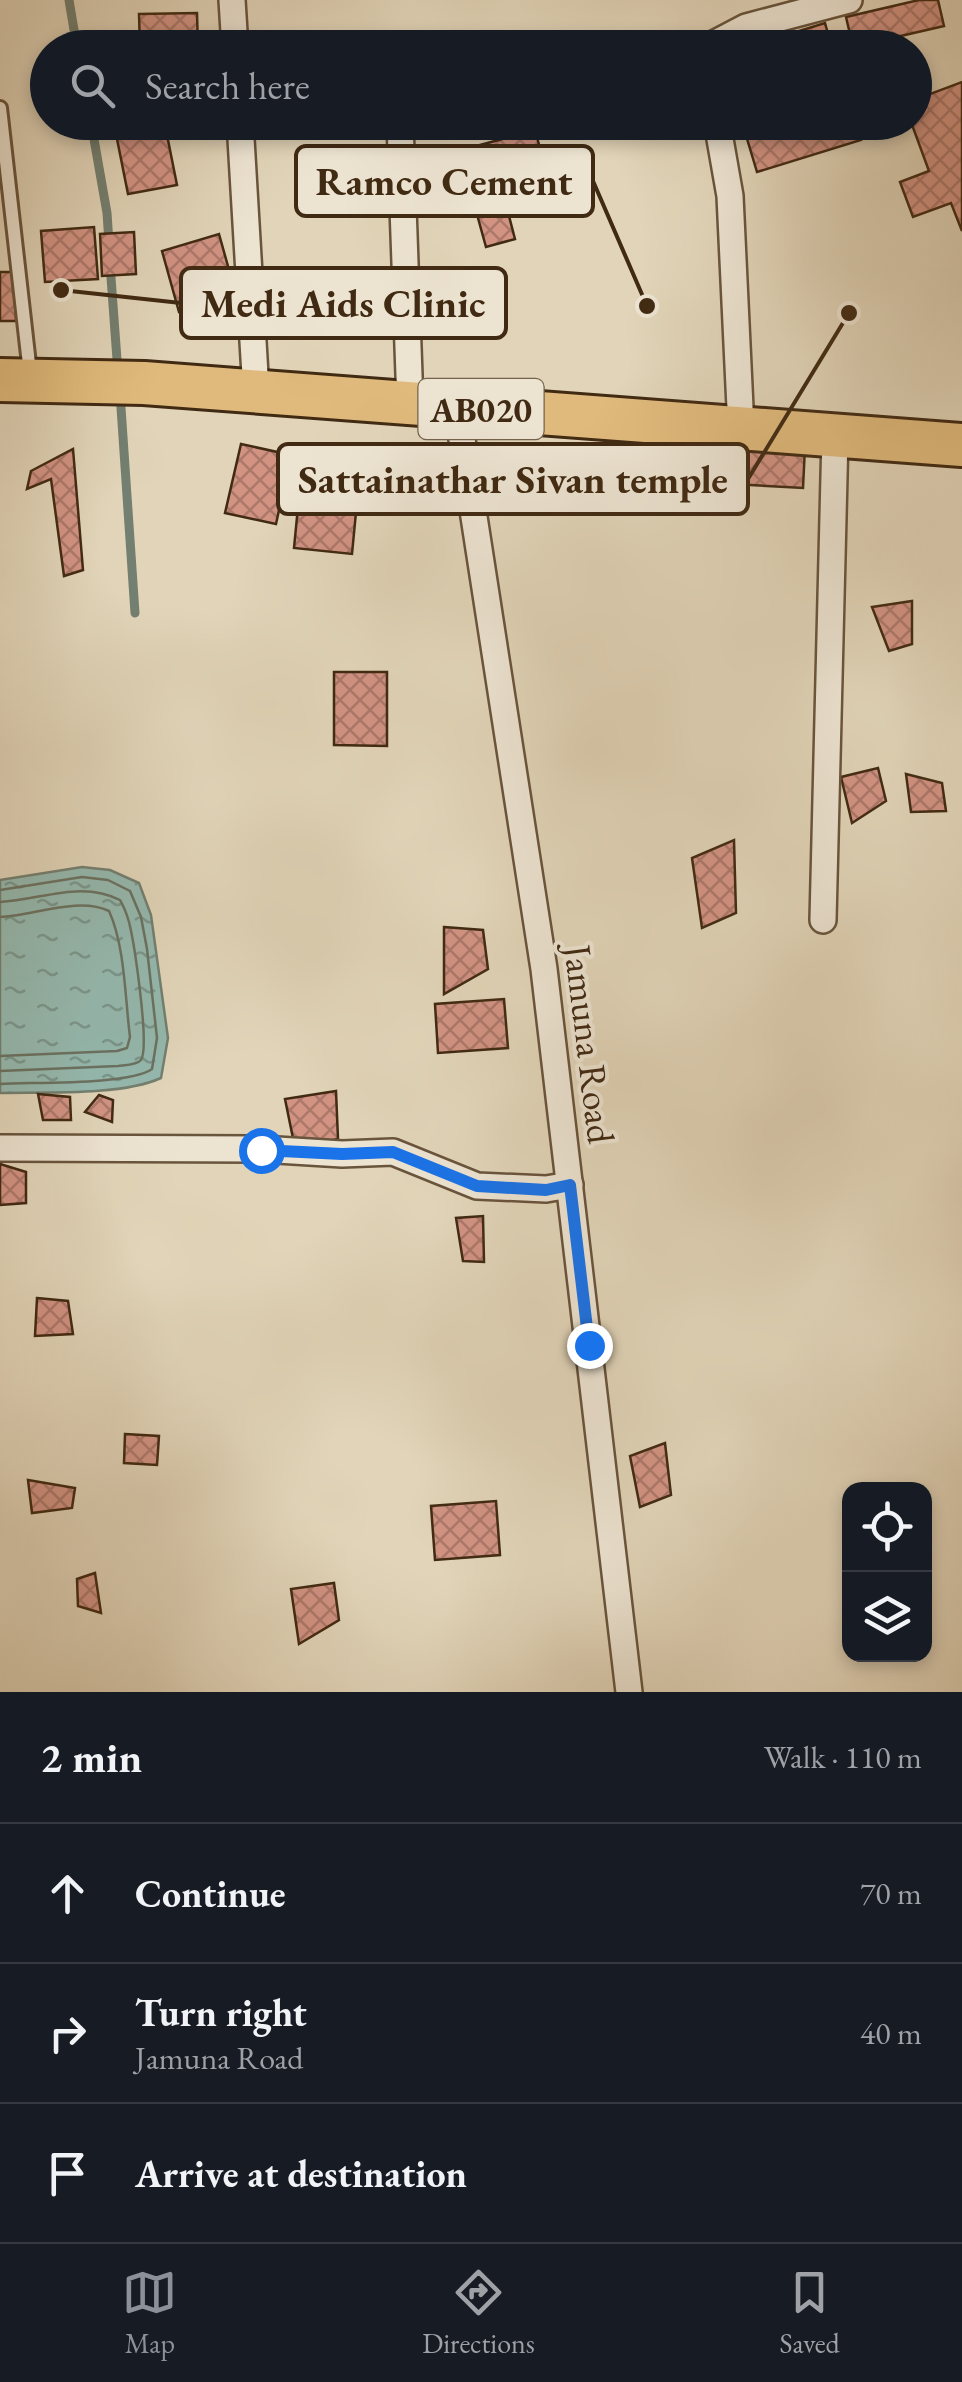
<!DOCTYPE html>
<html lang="en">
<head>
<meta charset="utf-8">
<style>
  :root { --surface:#171b24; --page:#242831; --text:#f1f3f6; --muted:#9ea1a6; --line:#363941; --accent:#8c9099 }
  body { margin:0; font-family:"EB Garamond",serif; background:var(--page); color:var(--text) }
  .controls { position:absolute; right:30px; bottom:30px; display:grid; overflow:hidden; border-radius:20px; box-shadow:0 5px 15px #0003 }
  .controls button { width:90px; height:90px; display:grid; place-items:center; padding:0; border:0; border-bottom:2px solid var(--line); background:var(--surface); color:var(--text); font:50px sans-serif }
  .stop { position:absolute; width:30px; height:30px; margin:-22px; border:8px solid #1a73e8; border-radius:50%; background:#fff }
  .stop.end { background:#1a73e8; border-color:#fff; box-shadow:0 2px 10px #0008 }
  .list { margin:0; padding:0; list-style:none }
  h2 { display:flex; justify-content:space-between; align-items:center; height:130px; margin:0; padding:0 40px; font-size:42px }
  h2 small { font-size:32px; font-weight:400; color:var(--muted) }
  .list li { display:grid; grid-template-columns:65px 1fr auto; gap:30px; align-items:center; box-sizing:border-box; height:140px; padding:0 40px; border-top:2px solid var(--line) }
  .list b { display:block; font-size:38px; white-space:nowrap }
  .list p { margin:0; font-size:32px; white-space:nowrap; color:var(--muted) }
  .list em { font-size:32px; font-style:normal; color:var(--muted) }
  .icon { flex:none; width:55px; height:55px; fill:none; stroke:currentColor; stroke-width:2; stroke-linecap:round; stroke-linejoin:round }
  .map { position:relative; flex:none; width:962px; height:1692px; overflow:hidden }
  .search { position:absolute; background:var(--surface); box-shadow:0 5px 15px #0003; left:30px; right:30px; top:30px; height:110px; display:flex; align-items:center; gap:25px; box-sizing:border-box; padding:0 35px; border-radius:55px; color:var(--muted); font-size:38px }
  .sheet { height:550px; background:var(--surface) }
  nav { display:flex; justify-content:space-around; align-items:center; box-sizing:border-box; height:140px; border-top:2px solid var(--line); background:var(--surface); font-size:28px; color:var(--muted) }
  nav a { display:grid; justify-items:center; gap:5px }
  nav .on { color:var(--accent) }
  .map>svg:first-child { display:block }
</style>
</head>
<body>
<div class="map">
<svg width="962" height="1692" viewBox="0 0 962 1692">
  <defs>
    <pattern id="water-ripples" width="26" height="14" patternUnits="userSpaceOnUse" patternTransform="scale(2.5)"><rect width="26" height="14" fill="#94b8ae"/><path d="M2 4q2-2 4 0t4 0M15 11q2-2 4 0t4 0" fill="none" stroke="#7a968c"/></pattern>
    <pattern id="building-cross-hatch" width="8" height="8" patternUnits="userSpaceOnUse" patternTransform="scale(2.5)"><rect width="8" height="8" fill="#d29383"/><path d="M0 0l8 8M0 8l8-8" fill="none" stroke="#ac786a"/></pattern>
  </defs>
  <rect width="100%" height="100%" fill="#e1d4b8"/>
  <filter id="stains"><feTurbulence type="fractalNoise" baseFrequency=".002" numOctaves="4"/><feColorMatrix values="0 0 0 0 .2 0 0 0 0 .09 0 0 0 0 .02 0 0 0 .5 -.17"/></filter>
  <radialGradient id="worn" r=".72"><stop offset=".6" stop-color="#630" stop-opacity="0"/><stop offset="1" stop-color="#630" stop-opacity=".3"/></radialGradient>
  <path fill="url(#water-ripples)" stroke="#737f70" stroke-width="2.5" d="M82,867L110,870L139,883L151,915L168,1038L161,1078C121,1096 45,1092 0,1093V880Z"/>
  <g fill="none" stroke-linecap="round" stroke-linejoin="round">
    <g stroke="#6a7160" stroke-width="2.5">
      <path d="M0,890L82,877L108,880L130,891L141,917L147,949L157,1038L152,1069C130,1085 32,1082 0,1084"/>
      <path d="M0,902C41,900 81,880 120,900C124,907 127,915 129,922C134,942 150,1046 141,1060C137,1065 125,1065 118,1066L0,1071"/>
      <path d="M0,917C33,916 78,896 109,911C125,946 125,998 130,1037L127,1048L117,1051L0,1056"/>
    </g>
    <g stroke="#737f70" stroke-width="9">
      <path d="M69,0L77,48"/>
      <path d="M91,122L107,213L109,243"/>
      <path d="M110,264L118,373"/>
      <path d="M120,393L135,613"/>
    </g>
  </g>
  <g fill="url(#building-cross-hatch)" stroke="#412a13" stroke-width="2.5">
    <path d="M919,0H938L944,26L853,47L846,17Z"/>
    <path d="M197,13L198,48H140L139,14Z"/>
    <path d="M825,23L832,48H743Z"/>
    <path d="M962,82V231L951,203L913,217L900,182L929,171L911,122H914V100Z"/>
    <path d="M742,122H856L861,140L757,172Z"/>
    <path d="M166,130L177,185L128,194L117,139Z"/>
    <path d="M535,130L550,185L504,197L515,239L486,247L473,200L443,208L435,181L457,175L451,153Z"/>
    <path d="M94,227L98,279L45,282L41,231Z"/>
    <path d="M134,232L136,274L102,276L100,234Z"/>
    <path d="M219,234L236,295L179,312L162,251Z"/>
    <path d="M0,272H15L16,321H0Z"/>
    <path d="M241,444L291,455L276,524L225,513Z"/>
    <path d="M735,444L805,447L803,488L733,484Z"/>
    <path d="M73,449L83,570L64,576L51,479L27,489L31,471Z"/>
    <path d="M301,476L359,481L352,554L294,548Z"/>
    <path d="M912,601V644L889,651L872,607Z"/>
    <path d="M334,672H387V746L334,745Z"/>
    <path d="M878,768L886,801L852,823L841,777Z"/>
    <path d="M906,774L942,783L946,811L911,812Z"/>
    <path d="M734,840L736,913L702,928L692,858Z"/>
    <path d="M444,927L483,930L488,969L444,994Z"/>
    <path d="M504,999L508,1048L438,1053L435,1004Z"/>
    <path d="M336,1091L338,1139L295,1148L285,1099Z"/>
    <path d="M38,1094L70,1097L71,1120H43Z"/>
    <path d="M99,1095L113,1100L112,1122L85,1112Z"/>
    <path d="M0,1164L26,1172V1203L0,1205Z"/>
    <path d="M483,1216L484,1262L463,1261L456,1218Z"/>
    <path d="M37,1298L68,1301L73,1334L35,1336Z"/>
    <path d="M125,1434L159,1436L157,1465L124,1463Z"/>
    <path d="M665,1443L671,1495L640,1507L630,1456Z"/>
    <path d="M28,1480L75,1488L72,1508L32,1513Z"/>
    <path d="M496,1501L500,1555L435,1560L431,1506Z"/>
    <path d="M95,1573L101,1613L78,1606L77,1579Z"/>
    <path d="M334,1583L339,1620L299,1644L291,1589Z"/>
  </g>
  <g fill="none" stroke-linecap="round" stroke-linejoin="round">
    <defs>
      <path id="service" d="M0,108L30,373"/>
      <g id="minor">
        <path d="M232,0L235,48"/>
        <path d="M706,48L746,27L849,0"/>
        <path d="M240,122L256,392"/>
        <path d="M717,122L730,196L741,429"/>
        <path d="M400,123L410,403"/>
        <path d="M457,407L544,969L629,1692"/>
        <path d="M823,920L835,436"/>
        <path d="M0,1148L261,1149L342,1154L393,1152L477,1186L546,1189L570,1185"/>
      </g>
      <path id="primary" d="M0,380L144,383L962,445"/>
    </defs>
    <use href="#service" stroke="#69543c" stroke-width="18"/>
    <use href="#minor" stroke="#69543c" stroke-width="30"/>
    <use href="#primary" stroke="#412a13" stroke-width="48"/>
    <use href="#service" stroke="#ece3d1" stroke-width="12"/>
    <use href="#minor" stroke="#ece3d1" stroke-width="25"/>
    <use href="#primary" stroke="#e0ba7c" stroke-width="42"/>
  </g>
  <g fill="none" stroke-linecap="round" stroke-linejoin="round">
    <path stroke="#1a73e8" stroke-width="12" d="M261,1150L342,1154L393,1152L477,1186L546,1190L570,1185L589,1345"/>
  </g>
  <g text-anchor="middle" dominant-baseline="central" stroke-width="8" stroke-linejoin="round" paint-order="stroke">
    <rect fill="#ece3d1" stroke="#74624c" stroke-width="2.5" x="418.5" y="379" width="125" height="60" rx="8"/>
    <g font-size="35" font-weight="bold" fill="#412a13">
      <text x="481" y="409">AB020</text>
    </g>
    <g font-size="38" fill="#412a13" stroke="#ece3d1">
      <text transform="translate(590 1044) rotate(83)">Jamuna Road</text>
    </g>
  </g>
  <path fill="none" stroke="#412a13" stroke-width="4" d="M647 306L593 181M61 290L181 303M849 313L748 479"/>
  <g fill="#412a13" stroke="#ece3d1" stroke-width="4">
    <circle cx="647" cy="306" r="10"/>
    <circle cx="61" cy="290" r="10"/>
    <circle cx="849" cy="313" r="10"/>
  </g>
  <g fill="#ece3d1" stroke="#412a13" stroke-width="4">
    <rect x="296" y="146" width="297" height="70" rx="10"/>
    <rect x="181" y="268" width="325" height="70" rx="10"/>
    <rect x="278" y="444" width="470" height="70" rx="10"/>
  </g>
  <g font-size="40" text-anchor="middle" font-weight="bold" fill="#412a13">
    <text x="444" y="195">Ramco Cement</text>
    <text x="343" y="317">Medi Aids Clinic</text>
    <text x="513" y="493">Sattainathar Sivan temple</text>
  </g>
  <rect width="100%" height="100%" filter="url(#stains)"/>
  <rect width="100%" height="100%" fill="url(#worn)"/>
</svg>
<div class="controls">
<button><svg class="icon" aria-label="locate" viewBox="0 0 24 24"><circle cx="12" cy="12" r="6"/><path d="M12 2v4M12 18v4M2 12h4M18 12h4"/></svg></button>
<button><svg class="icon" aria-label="layers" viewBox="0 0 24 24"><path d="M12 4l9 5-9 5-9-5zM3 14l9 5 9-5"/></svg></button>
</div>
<div class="stop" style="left:261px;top:1150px"></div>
<div class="stop end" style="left:589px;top:1345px"></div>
<div class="search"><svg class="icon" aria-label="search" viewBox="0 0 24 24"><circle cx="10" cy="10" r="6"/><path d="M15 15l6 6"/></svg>Search here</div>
</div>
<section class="sheet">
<h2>2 min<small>Walk · 110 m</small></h2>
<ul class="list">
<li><svg class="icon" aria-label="ahead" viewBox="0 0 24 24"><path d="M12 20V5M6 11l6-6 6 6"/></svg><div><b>Continue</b></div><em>70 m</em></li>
<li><svg class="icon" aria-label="right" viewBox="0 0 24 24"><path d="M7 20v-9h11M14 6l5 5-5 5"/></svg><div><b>Turn right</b><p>Jamuna Road</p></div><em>40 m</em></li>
<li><svg class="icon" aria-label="arrive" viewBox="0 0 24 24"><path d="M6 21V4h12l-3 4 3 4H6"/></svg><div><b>Arrive at destination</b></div></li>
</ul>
</section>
<nav>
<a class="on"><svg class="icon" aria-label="map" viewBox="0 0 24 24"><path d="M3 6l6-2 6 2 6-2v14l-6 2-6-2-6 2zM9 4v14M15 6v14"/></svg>Map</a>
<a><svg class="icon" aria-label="directions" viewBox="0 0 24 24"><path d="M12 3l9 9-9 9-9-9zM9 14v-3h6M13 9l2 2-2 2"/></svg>Directions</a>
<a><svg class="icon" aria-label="saved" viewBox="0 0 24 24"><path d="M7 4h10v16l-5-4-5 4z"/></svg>Saved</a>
</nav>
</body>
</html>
